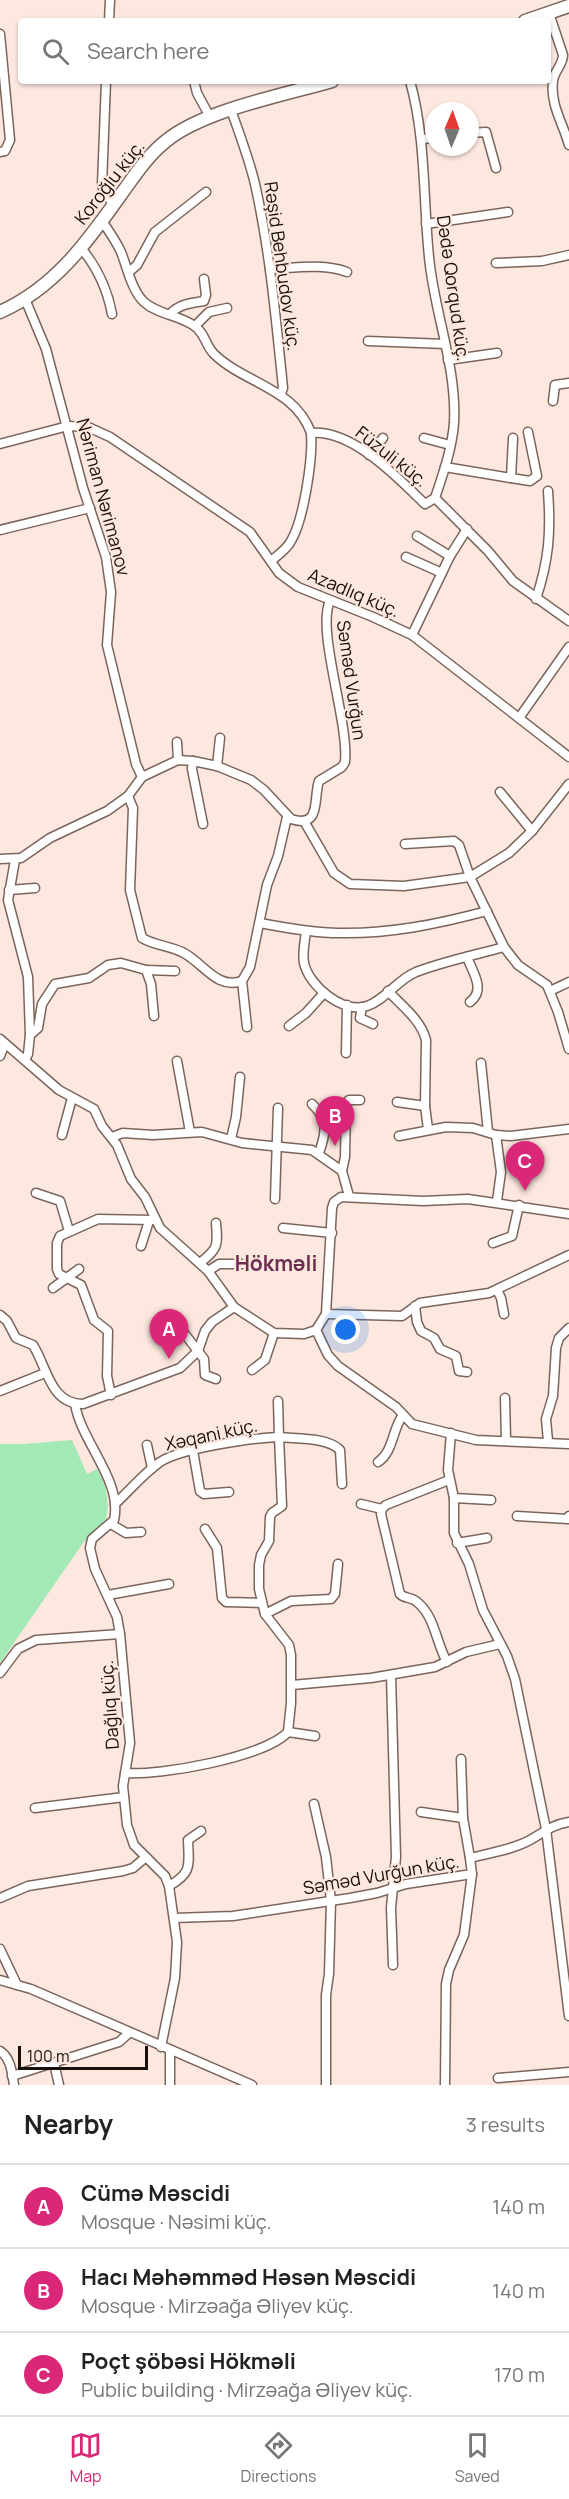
<!DOCTYPE html>
<html lang="en">
<head>
<meta charset="utf-8">
<style>
  :root { --surface:#fff; --page:#f2f2f2; --text:#222; --muted:#767676; --line:#e0e0e0; --accent:#db2777 }
  body { margin:0; font-family:Manrope,sans-serif; background:var(--page); color:var(--text) }
  .compass { position:absolute; left:425px; top:102px; width:54px; height:54px; border-radius:50%; background:var(--surface); box-shadow:0 2px 4px #0004; rotate:2deg }
  .scale { position:absolute; left:18px; bottom:15px; width:130px; box-sizing:border-box; padding-left:6px; border:3px solid #18100c; border-top:0; font-size:16px; line-height:21px; white-space:nowrap; color:#18100c; -webkit-text-stroke:4px #fde8df; paint-order:stroke }
  .you { position:absolute; left:346px; top:1330px; width:21px; height:21px; margin:-15px; border:4px solid #fff; border-radius:50%; background:#1a73e8; box-shadow:0 0 0 9px #1a73e833 }
  .badge { display:grid; place-items:center; width:39px; height:39px; border-radius:50%; background:var(--accent); color:#fff; font-size:20px; font-weight:700 }
  .pin { position:absolute; translate:-50% -50px; filter:drop-shadow(0 2px 3px #0008) }
  .pin::after { content:''; position:absolute; top:32px; width:21px; height:18px; background:inherit; clip-path:polygon(0 0,100% 0,50% 100%) }
  .list { margin:0; padding:0; list-style:none }
  h2 { display:flex; justify-content:space-between; align-items:center; height:78px; margin:0; padding:0 24px; font-size:26px }
  h2 small { font-size:20px; font-weight:400; color:var(--muted) }
  .list li { display:grid; grid-template-columns:39px 1fr auto; gap:18px; align-items:center; box-sizing:border-box; height:84px; padding:0 24px; border-top:2px solid var(--line) }
  .list b { display:block; font-size:22px; white-space:nowrap }
  .list p { margin:0; font-size:20px; white-space:nowrap; color:var(--muted) }
  .list em { font-size:20px; font-style:normal; color:var(--muted) }
  .icon { flex:none; width:33px; height:33px; fill:none; stroke:currentColor; stroke-width:2; stroke-linecap:round; stroke-linejoin:round }
  .map { position:relative; flex:none; width:569px; height:2085px; overflow:hidden }
  .search { position:absolute; background:var(--surface); box-shadow:0 2px 4px #0004; left:18px; right:18px; top:18px; height:66px; display:flex; align-items:center; gap:15px; box-sizing:border-box; padding:0 21px; border-radius:6px; color:var(--muted); font-size:22px }
  .sheet { height:330px; background:var(--surface) }
  nav { display:flex; justify-content:space-around; align-items:center; box-sizing:border-box; height:84px; border-top:2px solid var(--line); background:var(--surface); font-size:16px; color:var(--muted) }
  nav a { display:grid; justify-items:center; gap:3px }
  nav .on { color:var(--accent) }
  .map>svg:first-child { display:block }
</style>
</head>
<body>
<div class="map">
<svg width="569" height="2085" viewBox="0 0 569 2085">
  <rect width="100%" height="100%" fill="#fde8df"/>
  <path fill="#a2e9b6" d="M72,1440L87,1474L97,1469L105,1484L108,1507L106,1519L83,1543L0,1663V1444H24Z"/>
  <g fill="none" stroke-linecap="round" stroke-linejoin="round">
    <defs>
      <g id="street">
        <path d="M549,13L563,55C563,65 554,71 553,81C550,105 563,123 569,145"/>
        <path d="M109,21L110,0"/>
        <path d="M0,34L10,140L5,151L0,152"/>
        <path d="M106,81L102,185L104,192L114,205"/>
        <path d="M194,81L197,93L210,117"/>
        <path d="M410,81C426,138 423,198 429,257C434,312 457,367 454,423C452,449 443,474 435,498"/>
        <path d="M231,110C240,135 249,159 255,184C270,251 276,320 283,388L281,394"/>
        <path d="M470,133L486,132L496,168"/>
        <path d="M421,139L434,138"/>
        <path d="M102,221C109,231 116,241 121,252C127,267 132,291 144,302C157,314 178,315 193,325C205,332 205,345 214,354C245,384 295,388 311,433C352,429 397,477 425,504L435,498L488,551L513,581L569,621"/>
        <path d="M426,224L508,212"/>
        <path d="M81,248C98,268 107,288 112,314"/>
        <path d="M496,263L542,261L569,255"/>
        <path d="M270,269C294,268 324,263 347,272"/>
        <path d="M129,272L137,265L155,232L206,192"/>
        <path d="M25,299L46,349L83,488L106,557L111,592L107,645L136,764L142,777"/>
        <path d="M170,314C179,304 191,303 204,301L206,295L204,279"/>
        <path d="M195,326L209,312L227,308"/>
        <path d="M368,341L445,344"/>
        <path d="M448,360L497,353"/>
        <path d="M553,401L555,385L569,383"/>
        <path d="M424,438L450,445"/>
        <path d="M0,444L68,426L88,427L110,437L250,532L279,573L298,587L373,617L412,635L569,757"/>
        <path d="M369,455L383,438"/>
        <path d="M445,467L511,478L513,438"/>
        <path d="M511,478L530,481L537,476L528,432"/>
        <path d="M0,530L90,508"/>
        <path d="M417,536L450,556"/>
        <path d="M406,557L442,573"/>
        <path d="M271,561C278,555 287,549 291,541C304,519 313,458 311,433"/>
        <path d="M536,599C549,560 551,532 548,491"/>
        <path d="M412,635L450,556L467,529"/>
        <path d="M519,718L569,647"/>
        <path d="M177,742L178,760"/>
        <path d="M193,761L192,769L203,824"/>
        <path d="M217,766L220,738"/>
        <path d="M500,792L532,831"/>
        <path d="M128,796L133,808L130,890L142,938C154,945 169,946 182,952C203,962 216,990 242,981"/>
        <path d="M304,821L334,873L350,884L404,886L470,877L509,853L532,831L569,784"/>
        <path d="M405,844L454,841L459,845L470,877L504,947L518,965L547,985L558,1012L569,1049"/>
        <path d="M0,859L21,858L50,838L107,811L128,796L142,777L178,760L193,761L217,766L251,780L264,790L291,819C322,829 313,798 319,781L342,767L345,762C349,722 316,630 330,601"/>
        <path d="M15,860L8,900L28,977L30,1035L28,1054L25,1060"/>
        <path d="M9,890L35,888"/>
        <path d="M260,923C286,928 313,933 339,933C390,934 438,924 487,911"/>
        <path d="M306,931C305,941 302,953 304,963C309,986 343,1014 367,1006C385,1000 397,980 416,972C445,961 475,955 504,947"/>
        <path d="M467,957C473,973 486,990 470,1002"/>
        <path d="M146,970L175,971"/>
        <path d="M388,991C402,1006 421,1020 426,1040L425,1106L428,1129"/>
        <path d="M550,991L569,982"/>
        <path d="M362,1007L360,1018L373,1024"/>
        <path d="M289,1026L306,1013L324,993"/>
        <path d="M247,1027L242,981L250,967L267,885L278,856L287,817"/>
        <path d="M30,1035L38,1028L42,1004L55,984L89,978L108,965L121,963L146,970L151,984L154,1016"/>
        <path d="M0,1039L59,1090L94,1109L102,1126L117,1145L131,1179L145,1197L160,1228L208,1271L234,1307L274,1333L304,1334L316,1330L326,1314L332,1208L334,1202L341,1197L423,1201L468,1199L569,1214"/>
        <path d="M346,1053L347,1005"/>
        <path d="M0,1056L5,1044"/>
        <path d="M177,1061L190,1132"/>
        <path d="M481,1063L488,1132"/>
        <path d="M397,1102L425,1106"/>
        <path d="M312,1104C329,1120 326,1133 319,1153"/>
        <path d="M62,1135L72,1098"/>
        <path d="M496,1135L501,1172L497,1201"/>
        <path d="M399,1136L446,1127L473,1128L496,1135L511,1136L569,1129"/>
        <path d="M112,1137L123,1133L153,1135L202,1132L242,1143L312,1150L342,1171L349,1196"/>
        <path d="M231,1139L236,1117L240,1077"/>
        <path d="M342,1171L345,1157L346,1103L349,1100H360"/>
        <path d="M36,1193L60,1201L69,1231"/>
        <path d="M275,1199L278,1108"/>
        <path d="M283,1228L332,1233"/>
        <path d="M493,1243L512,1236L519,1205"/>
        <path d="M141,1246L149,1221"/>
        <path d="M200,1263C218,1248 218,1247 216,1223"/>
        <path d="M208,1271L219,1264H242"/>
        <path d="M53,1288L79,1269"/>
        <path d="M497,1290L501,1298L504,1314"/>
        <path d="M415,1306L417,1322L421,1331L434,1338L440,1349L456,1356L459,1371L467,1372"/>
        <path d="M326,1314L402,1316L420,1303L489,1293L569,1255"/>
        <path d="M0,1315L7,1321L16,1338L33,1345C47,1367 50,1404 83,1404L180,1368L198,1351L205,1331L212,1322L234,1307"/>
        <path d="M316,1330L328,1355L338,1366L396,1407L412,1424L476,1440L569,1444"/>
        <path d="M184,1333L204,1359L205,1375L216,1379"/>
        <path d="M252,1370L265,1360L274,1333"/>
        <path d="M0,1391L45,1373"/>
        <path d="M111,1395L107,1376L108,1331L94,1320L81,1285L59,1274L57,1269V1243L60,1236L98,1219L154,1220"/>
        <path d="M505,1398L506,1440"/>
        <path d="M278,1401L279,1437C297,1439 327,1437 340,1450L342,1484"/>
        <path d="M75,1404C81,1442 123,1481 114,1520L92,1539L90,1548L95,1569L117,1617L120,1634L130,1743L123,1786L127,1825L134,1845L165,1876L169,1886L177,1942L175,1978L161,2047"/>
        <path d="M451,1433L448,1470L454,1498V1533L469,1564L483,1610L507,1656L515,1679L546,1829L569,2016"/>
        <path d="M548,1441L546,1419L553,1396L556,1348L559,1338L569,1328"/>
        <path d="M147,1445L152,1468"/>
        <path d="M193,1451L200,1491L204,1494L229,1492"/>
        <path d="M378,1462C394,1451 392,1429 403,1415"/>
        <path d="M454,1498L491,1500"/>
        <path d="M115,1504C130,1490 143,1474 160,1462C181,1448 253,1438 279,1437L282,1506L272,1513L270,1517L269,1541L261,1555L259,1565V1589L265,1614L289,1645L291,1655V1703L288,1732C265,1757 160,1776 125,1773"/>
        <path d="M361,1504L382,1509"/>
        <path d="M517,1516L568,1519L569,1516"/>
        <path d="M111,1524L126,1533L141,1532"/>
        <path d="M205,1529L217,1548L222,1598L226,1602L261,1603"/>
        <path d="M457,1543L487,1538"/>
        <path d="M108,1595L169,1584"/>
        <path d="M265,1614L291,1601L331,1599L335,1594L338,1564"/>
        <path d="M447,1662C436,1643 435,1616 417,1602C412,1597 405,1599 400,1594L381,1514L382,1509L386,1505L449,1480"/>
        <path d="M0,1673L18,1649L36,1640L120,1634"/>
        <path d="M391,1675L396,1857L391,1908L393,1965"/>
        <path d="M292,1685L371,1678L435,1667L466,1652L500,1644"/>
        <path d="M288,1732L315,1736"/>
        <path d="M461,1759L463,1818L470,1858"/>
        <path d="M314,1804L326,1857L331,1901L329,1974L326,1995V2085"/>
        <path d="M35,1808L124,1797"/>
        <path d="M421,1812L463,1818"/>
        <path d="M169,1886C192,1873 189,1866 188,1840L201,1831"/>
        <path d="M0,1898L28,1886L123,1871L133,1868L146,1857"/>
        <path d="M174,1918L233,1916L350,1898L377,1893L406,1884L472,1874L470,1858C489,1853 512,1850 530,1840C545,1832 551,1825 569,1822"/>
        <path d="M0,1949L17,1985"/>
        <path d="M0,1980L31,1989L252,2085"/>
        <path d="M0,2051C11,2058 12,2073 14,2085"/>
        <path d="M54,2063L59,2085"/>
        <path d="M12,2076L119,2042L129,2033"/>
        <path d="M498,2078L569,2072"/>
        <path d="M170,2085V2051"/>
        <path d="M445,2085L446,1984L449,1970L464,1935L472,1874"/>
      </g>
      <g id="secondary">
        <path d="M525,21L569,6"/>
        <path d="M0,312C55,288 88,241 122,193C135,175 148,155 166,141C204,110 284,95 332,81"/>
      </g>
    </defs>
    <use href="#street" stroke="#7b655b" stroke-width="11"/>
    <use href="#secondary" stroke="#7b655b" stroke-width="15"/>
    <use href="#street" stroke="#fff" stroke-width="8"/>
    <use href="#secondary" stroke="#fff" stroke-width="12"/>
  </g>
  <g text-anchor="middle" dominant-baseline="central" stroke-width="4.5" stroke-linejoin="round" paint-order="stroke">
    <g font-size="18" fill="#18100c" stroke="#fde8df">
      <text transform="translate(109 182) rotate(-52)">Koroğlu küç.</text>
      <text transform="translate(283 266) rotate(82)">Rəşid Behbudov küç.</text>
      <text transform="translate(454 288) rotate(82)">Dədə Qorqud küç.</text>
      <text transform="translate(392 456) rotate(38)">Füzuli küç.</text>
      <text transform="translate(104 497) rotate(75)">Nəriman Nərimanov</text>
      <text transform="translate(354 592) rotate(23)">Azadlıq küç.</text>
      <text transform="translate(352 680) rotate(82)">Səməd Vurğun</text>
      <text transform="translate(211 1434) rotate(-12)">Xəqani küç.</text>
      <text transform="translate(109 1705) rotate(-94)">Dağlıq küç.</text>
      <text transform="translate(381 1874) rotate(-10)">Səməd Vurğun küç.</text>
    </g>
    <g font-size="21" font-weight="bold" fill="#6e2e51" stroke="#fde8df">
      <text x="276" y="1263">Hökməli</text>
    </g>
  </g>
</svg>
<svg class="compass" viewBox="-18 -18 36 36"><path d="M0-13l5 13h-10z" fill="#e53935"/><path d="M0 13l5-13h-10z" fill="#767676"/></svg>
<div class="scale">100 m</div>
<div class="you"></div>
<div class="pin badge" style="left:169px;top:1359px">A</div>
<div class="pin badge" style="left:335px;top:1146px">B</div>
<div class="pin badge" style="left:525px;top:1191px">C</div>
<div class="search"><svg class="icon" aria-label="search" viewBox="0 0 24 24"><circle cx="10" cy="10" r="6"/><path d="M15 15l6 6"/></svg>Search here</div>
</div>
<section class="sheet">
<h2>Nearby<small>3 results</small></h2>
<ul class="list">
<li><span class="badge">A</span><div><b>Cümə Məscidi</b><p>Mosque · Nəsimi küç.</p></div><em>140 m</em></li>
<li><span class="badge">B</span><div><b>Hacı Məhəmməd Həsən Məscidi</b><p>Mosque · Mirzəağa Əliyev küç.</p></div><em>140 m</em></li>
<li><span class="badge">C</span><div><b>Poçt şöbəsi Hökməli</b><p>Public building · Mirzəağa Əliyev küç.</p></div><em>170 m</em></li>
</ul>
</section>
<nav>
<a class="on"><svg class="icon" aria-label="map" viewBox="0 0 24 24"><path d="M3 6l6-2 6 2 6-2v14l-6 2-6-2-6 2zM9 4v14M15 6v14"/></svg>Map</a>
<a><svg class="icon" aria-label="directions" viewBox="0 0 24 24"><path d="M12 3l9 9-9 9-9-9zM9 14v-3h6M13 9l2 2-2 2"/></svg>Directions</a>
<a><svg class="icon" aria-label="saved" viewBox="0 0 24 24"><path d="M7 4h10v16l-5-4-5 4z"/></svg>Saved</a>
</nav>
</body>
</html>
